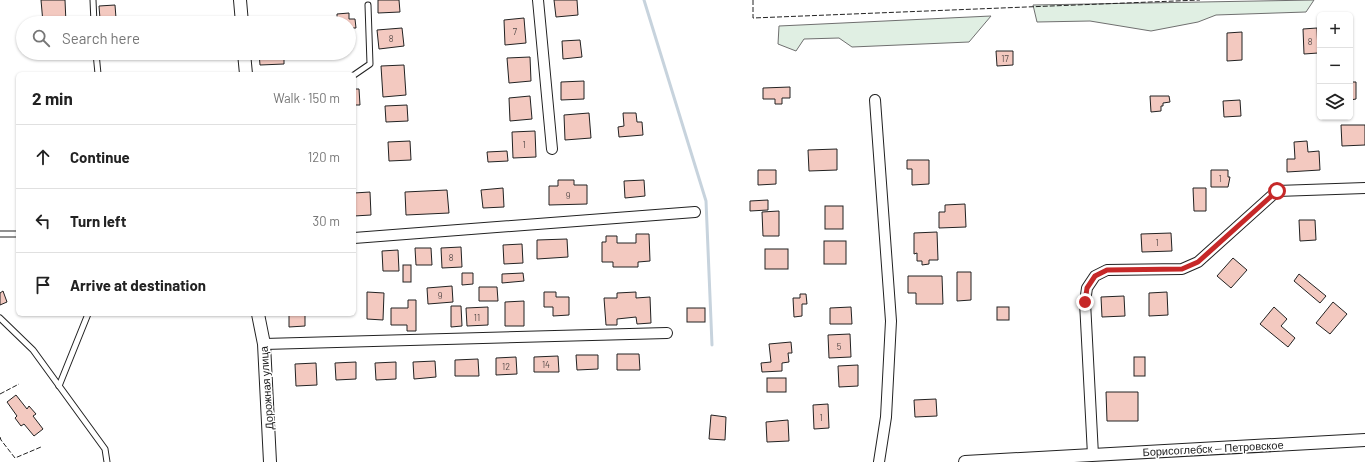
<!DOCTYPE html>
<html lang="en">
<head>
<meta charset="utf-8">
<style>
  :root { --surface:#fff; --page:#f2f2f2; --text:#222; --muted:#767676; --line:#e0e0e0 }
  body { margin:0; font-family:Barlow,sans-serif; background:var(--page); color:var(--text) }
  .controls { position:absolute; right:12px; top:12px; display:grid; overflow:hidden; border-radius:6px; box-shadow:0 1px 3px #0004 }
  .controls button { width:36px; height:36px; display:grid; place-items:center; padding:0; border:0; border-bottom:1px solid var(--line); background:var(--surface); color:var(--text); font:20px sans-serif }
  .stop { position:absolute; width:12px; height:12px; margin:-9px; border:3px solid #c62828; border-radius:50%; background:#fff }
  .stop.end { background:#c62828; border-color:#fff; box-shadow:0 1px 4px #0008 }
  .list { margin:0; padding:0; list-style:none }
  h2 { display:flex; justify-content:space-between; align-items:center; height:52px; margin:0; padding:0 16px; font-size:17px }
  h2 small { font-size:13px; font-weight:400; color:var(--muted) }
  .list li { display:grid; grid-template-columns:26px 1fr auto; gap:12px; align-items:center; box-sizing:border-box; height:64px; padding:0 16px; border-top:1px solid var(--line) }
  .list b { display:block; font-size:15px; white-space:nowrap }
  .list em { font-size:13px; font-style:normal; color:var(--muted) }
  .icon { flex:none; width:22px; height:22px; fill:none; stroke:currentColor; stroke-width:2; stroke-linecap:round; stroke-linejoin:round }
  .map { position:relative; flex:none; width:1365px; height:462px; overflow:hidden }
  .search { position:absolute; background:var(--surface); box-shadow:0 1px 3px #0004; left:16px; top:16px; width:340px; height:44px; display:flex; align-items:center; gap:10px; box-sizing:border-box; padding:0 14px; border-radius:22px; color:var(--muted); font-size:15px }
  .panel { position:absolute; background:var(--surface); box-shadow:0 1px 3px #0004; left:16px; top:72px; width:340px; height:244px; border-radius:6px }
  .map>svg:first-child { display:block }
</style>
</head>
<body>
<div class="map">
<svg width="1365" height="462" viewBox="0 0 1365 462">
  <rect width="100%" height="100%" fill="#fff"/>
  <g fill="#e0efe3" stroke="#6f6f6f">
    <path d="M1314,0L1306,12L1216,15L1198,22L1151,31L1090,21L1037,22L1033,5Z"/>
    <path d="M991,16L969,42L852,47L839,38L804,39L796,51L778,44L779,26Z"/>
  </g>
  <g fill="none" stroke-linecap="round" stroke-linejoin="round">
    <path stroke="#c7d3dd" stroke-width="3" d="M644,0L706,201L712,345"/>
  </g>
  <g fill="#f3c9c0" stroke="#222">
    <path d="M41,0H65L66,23H43Z"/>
    <path d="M378,0H399L400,12L378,13Z"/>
    <path d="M554,0H577L578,15L556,17Z"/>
    <path d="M115,5L116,18L100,19L99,6Z"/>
    <path d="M349,13V19H355L356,28H350V35H349V23H337V14Z"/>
    <path d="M524,18L526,43L505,45L504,20Z"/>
    <path d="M402,28L404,46L379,49L377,30Z"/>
    <path d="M1317,28L1318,53L1304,54L1303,29Z"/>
    <path d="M1242,32V60L1227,61V33Z"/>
    <path d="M580,40L582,57L563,59L562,41Z"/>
    <path d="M996,51H1013V65L997,66Z"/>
    <path d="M259,53H284V64L260,65Z"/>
    <path d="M292,53H312V56L302,57V59H292Z"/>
    <path d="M530,57L531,81L509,83L507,58Z"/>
    <path d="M404,65L406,95L383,97L381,66Z"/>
    <path d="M584,81V99L561,100V82Z"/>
    <path d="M1350,82H1356V99L1350,100Z"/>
    <path d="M790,87V98H782V104H775V99H763V88Z"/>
    <path d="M354,89H359L360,105H354Z"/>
    <path d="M530,96L532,119L510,121L509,98Z"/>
    <path d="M1150,96H1169L1170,102L1163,103V106H1161V111L1151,112Z"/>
    <path d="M1240,100L1241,116L1224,117L1223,101Z"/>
    <path d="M407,105L408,121L386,122L385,106Z"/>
    <path d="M589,113L591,138L565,140L564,115Z"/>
    <path d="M623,113H636L637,122H642L643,135L619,137L618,127L624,126Z"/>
    <path d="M1341,125H1365V145L1342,146Z"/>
    <path d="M535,131L536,157L513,158L512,132Z"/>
    <path d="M410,141L411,160L389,161L388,142Z"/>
    <path d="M1307,141L1308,152L1319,151L1320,170L1287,172V159H1295L1294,142Z"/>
    <path d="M837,149V170L809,171L808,150Z"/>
    <path d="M507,151L508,161L488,162L487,152Z"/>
    <path d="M907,160H929V184L912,185V169H907Z"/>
    <path d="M758,170H776V184L758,185Z"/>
    <path d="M1211,170H1228V177H1230L1228,187H1211Z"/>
    <path d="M558,180H574V185H587V204L549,205V186H558Z"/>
    <path d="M644,180L645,196L625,198L624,181Z"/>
    <path d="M503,188L504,207L483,208L481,190Z"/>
    <path d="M1193,188H1206V211H1194Z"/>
    <path d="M447,190L449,213L406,215L405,192Z"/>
    <path d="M370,192L371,215L354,216V193Z"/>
    <path d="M768,200V210L750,211V201Z"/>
    <path d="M965,204L966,227L939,228V212H945V205Z"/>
    <rect x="825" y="206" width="18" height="23"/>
    <path d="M779,211V236H763L762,212Z"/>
    <path d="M1299,220H1315L1316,240L1300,241Z"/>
    <path d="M937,232L938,260H929V264L922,265V261H917V253L914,254V233Z"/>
    <path d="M1171,233L1172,251L1142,252L1141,234Z"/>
    <path d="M636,234H649L650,261L638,262V267H613V262H602V242H606V236H617V243H636Z"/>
    <path d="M567,239L568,257L537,259V240Z"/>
    <rect x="824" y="241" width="22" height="23"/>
    <path d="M522,244L523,263L504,264L503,245Z"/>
    <path d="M461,247L462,267L442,268L441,248Z"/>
    <path d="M415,248H431L432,265H416Z"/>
    <rect x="765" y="249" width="23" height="20"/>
    <path d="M398,250L399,271H383L382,251Z"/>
    <path d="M1233,258L1247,270L1231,288L1217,276Z"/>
    <rect x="403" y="265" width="8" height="17"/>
    <path d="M957,272H971V300L957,301Z"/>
    <path d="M462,273H473V284L462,285Z"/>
    <path d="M523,273L524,281L502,283V274Z"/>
    <path d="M1299,274L1326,296L1320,303L1294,281Z"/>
    <path d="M908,276H942L943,304H916V293H908Z"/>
    <path d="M452,286L453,302L428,304L427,288Z"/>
    <path d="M479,287H497L498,301H479Z"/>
    <path d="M3,291L7,302L0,305V293Z"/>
    <path d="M367,292L384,293L383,320L367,319Z"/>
    <path d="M544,292H556V297H569V315L553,316V307H544Z"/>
    <path d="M636,292V298L650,297L651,323L637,324L636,317L617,319V325H606L604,298H617V293Z"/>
    <path d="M1167,292L1168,315L1149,316V293Z"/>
    <path d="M800,294H806L807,304H802V316L794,317L793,298H800Z"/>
    <path d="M1124,296L1125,316L1102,317L1101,297Z"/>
    <path d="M408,300H416V331H407V325H391V308H408Z"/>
    <path d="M524,301V326H505V302Z"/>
    <path d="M1333,302L1347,314L1330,334L1316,323Z"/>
    <path d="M451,306H461L462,326L451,327Z"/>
    <path d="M488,307V325L467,326L466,308Z"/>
    <path d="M851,307L852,324H830V308Z"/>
    <rect x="997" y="307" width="12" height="13"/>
    <path d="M1274,307L1287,319L1281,326L1295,338L1288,347L1260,324Z"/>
    <rect x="687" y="308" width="18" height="14"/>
    <path d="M289,314H305V326L289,327Z"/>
    <path d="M850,334L851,357L829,358L828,335Z"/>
    <path d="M791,342L792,353H788L789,362L782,363V371L762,372L761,363L771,362L769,344Z"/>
    <path d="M617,354H639L640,370H617Z"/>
    <path d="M576,355H598V369L577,370Z"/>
    <path d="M558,356L559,372H534V357Z"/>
    <path d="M516,357L517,374L496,375V358Z"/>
    <rect x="1134" y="357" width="11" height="19"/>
    <path d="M478,359L479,376H455V360Z"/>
    <path d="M435,361L436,377L414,379L413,362Z"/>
    <path d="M356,362V379L336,380L335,363Z"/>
    <path d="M396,362V379L376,380L375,363Z"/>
    <path d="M316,363L317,385L296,386L295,364Z"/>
    <path d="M858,365V386L839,387L838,366Z"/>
    <rect x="767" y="378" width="19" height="14"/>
    <path d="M1106,392H1138V421H1107Z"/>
    <path d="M16,395L27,409L29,406L36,414L33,416L43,429L34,436L24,424L21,426L15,418L17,416L7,402Z"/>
    <path d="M936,399L937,416L915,417L914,400Z"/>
    <path d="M828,404L829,428L814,429L813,405Z"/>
    <path d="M711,415L726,417L725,440L709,439Z"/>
    <path d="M788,420L789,441L767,442L766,422Z"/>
  </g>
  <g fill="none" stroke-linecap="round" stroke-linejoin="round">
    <defs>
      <g id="service">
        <path d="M93,0L94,23"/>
        <path d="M96,53L98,74"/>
        <path d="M354,75L370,64L368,5"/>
        <path d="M0,234H18"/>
        <path d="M0,318L33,350L105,449L107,462"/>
        <path d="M59,386L88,314"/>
      </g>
      <g id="minor">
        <path d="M538,0L552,149"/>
        <path d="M875,100L891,321L886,417L879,462"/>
        <path d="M354,238L695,212"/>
        <path d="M264,344L667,333"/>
        <path d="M1093,455L1085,302L1087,288L1095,276L1107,270L1182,269L1198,262L1277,191L1365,188"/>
      </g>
      <g id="tertiary">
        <path d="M240,0L242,23"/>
        <path d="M244,53L246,74"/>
        <path d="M258,314L264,344L270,462"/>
        <path d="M965,462L1365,440"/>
      </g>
    </defs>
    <use href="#service" stroke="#222" stroke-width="7"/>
    <use href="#minor" stroke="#222" stroke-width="12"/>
    <use href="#tertiary" stroke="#222" stroke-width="14"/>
    <use href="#service" stroke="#fff" stroke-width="5"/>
    <use href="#minor" stroke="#fff" stroke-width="10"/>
    <use href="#tertiary" stroke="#fff" stroke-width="12"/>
    <g stroke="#222" stroke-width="1" stroke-dasharray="5 2" stroke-linecap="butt">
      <path d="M753,0V18L1200,0"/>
      <path d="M0,394L19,384"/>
      <path d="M0,437L1,440L15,458L41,447"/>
    </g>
  </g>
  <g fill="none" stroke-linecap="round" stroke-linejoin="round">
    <path stroke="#c62828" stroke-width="5" d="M1085,302L1087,288L1095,276L1107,270L1182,269L1198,262L1277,191"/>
  </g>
  <g text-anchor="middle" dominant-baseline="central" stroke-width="3" stroke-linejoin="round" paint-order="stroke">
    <g font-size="9" fill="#564c4a">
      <text x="515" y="31">7</text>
      <text x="391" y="38">8</text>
      <text x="1310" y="41">8</text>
      <text x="1005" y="58">17</text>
      <text x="524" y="144">1</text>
      <text x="1220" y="178">1</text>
      <text x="568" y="195">9</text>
      <text x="1157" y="242">1</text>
      <text x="451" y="257">8</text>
      <text x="440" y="295">9</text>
      <text x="477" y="317">11</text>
      <text x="839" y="346">5</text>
      <text x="546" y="364">14</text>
      <text x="506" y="366">12</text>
      <text x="821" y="417">1</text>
    </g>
    <g font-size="11" fill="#222" stroke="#fff">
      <text transform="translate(266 388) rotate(-94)">Дорожная улица</text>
      <text transform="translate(1213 448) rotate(-3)">Борисоглебск — Петровское</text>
    </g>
  </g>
</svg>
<div class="controls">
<button>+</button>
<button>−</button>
<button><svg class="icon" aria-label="layers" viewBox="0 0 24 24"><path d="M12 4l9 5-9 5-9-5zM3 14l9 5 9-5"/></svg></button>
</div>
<div class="stop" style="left:1277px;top:191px"></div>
<div class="stop end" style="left:1085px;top:302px"></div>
<div class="search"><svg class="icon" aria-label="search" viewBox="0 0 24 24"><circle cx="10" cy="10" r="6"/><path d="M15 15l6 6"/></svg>Search here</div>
<section class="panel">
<h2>2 min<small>Walk · 150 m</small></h2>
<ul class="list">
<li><svg class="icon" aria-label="ahead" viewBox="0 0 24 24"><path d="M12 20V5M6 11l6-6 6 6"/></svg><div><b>Continue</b></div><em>120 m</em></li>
<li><svg class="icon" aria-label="left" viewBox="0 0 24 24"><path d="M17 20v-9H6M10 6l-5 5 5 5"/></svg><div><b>Turn left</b></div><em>30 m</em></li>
<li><svg class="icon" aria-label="arrive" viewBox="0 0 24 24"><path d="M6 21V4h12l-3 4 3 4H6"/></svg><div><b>Arrive at destination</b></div></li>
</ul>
</section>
</div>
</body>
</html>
